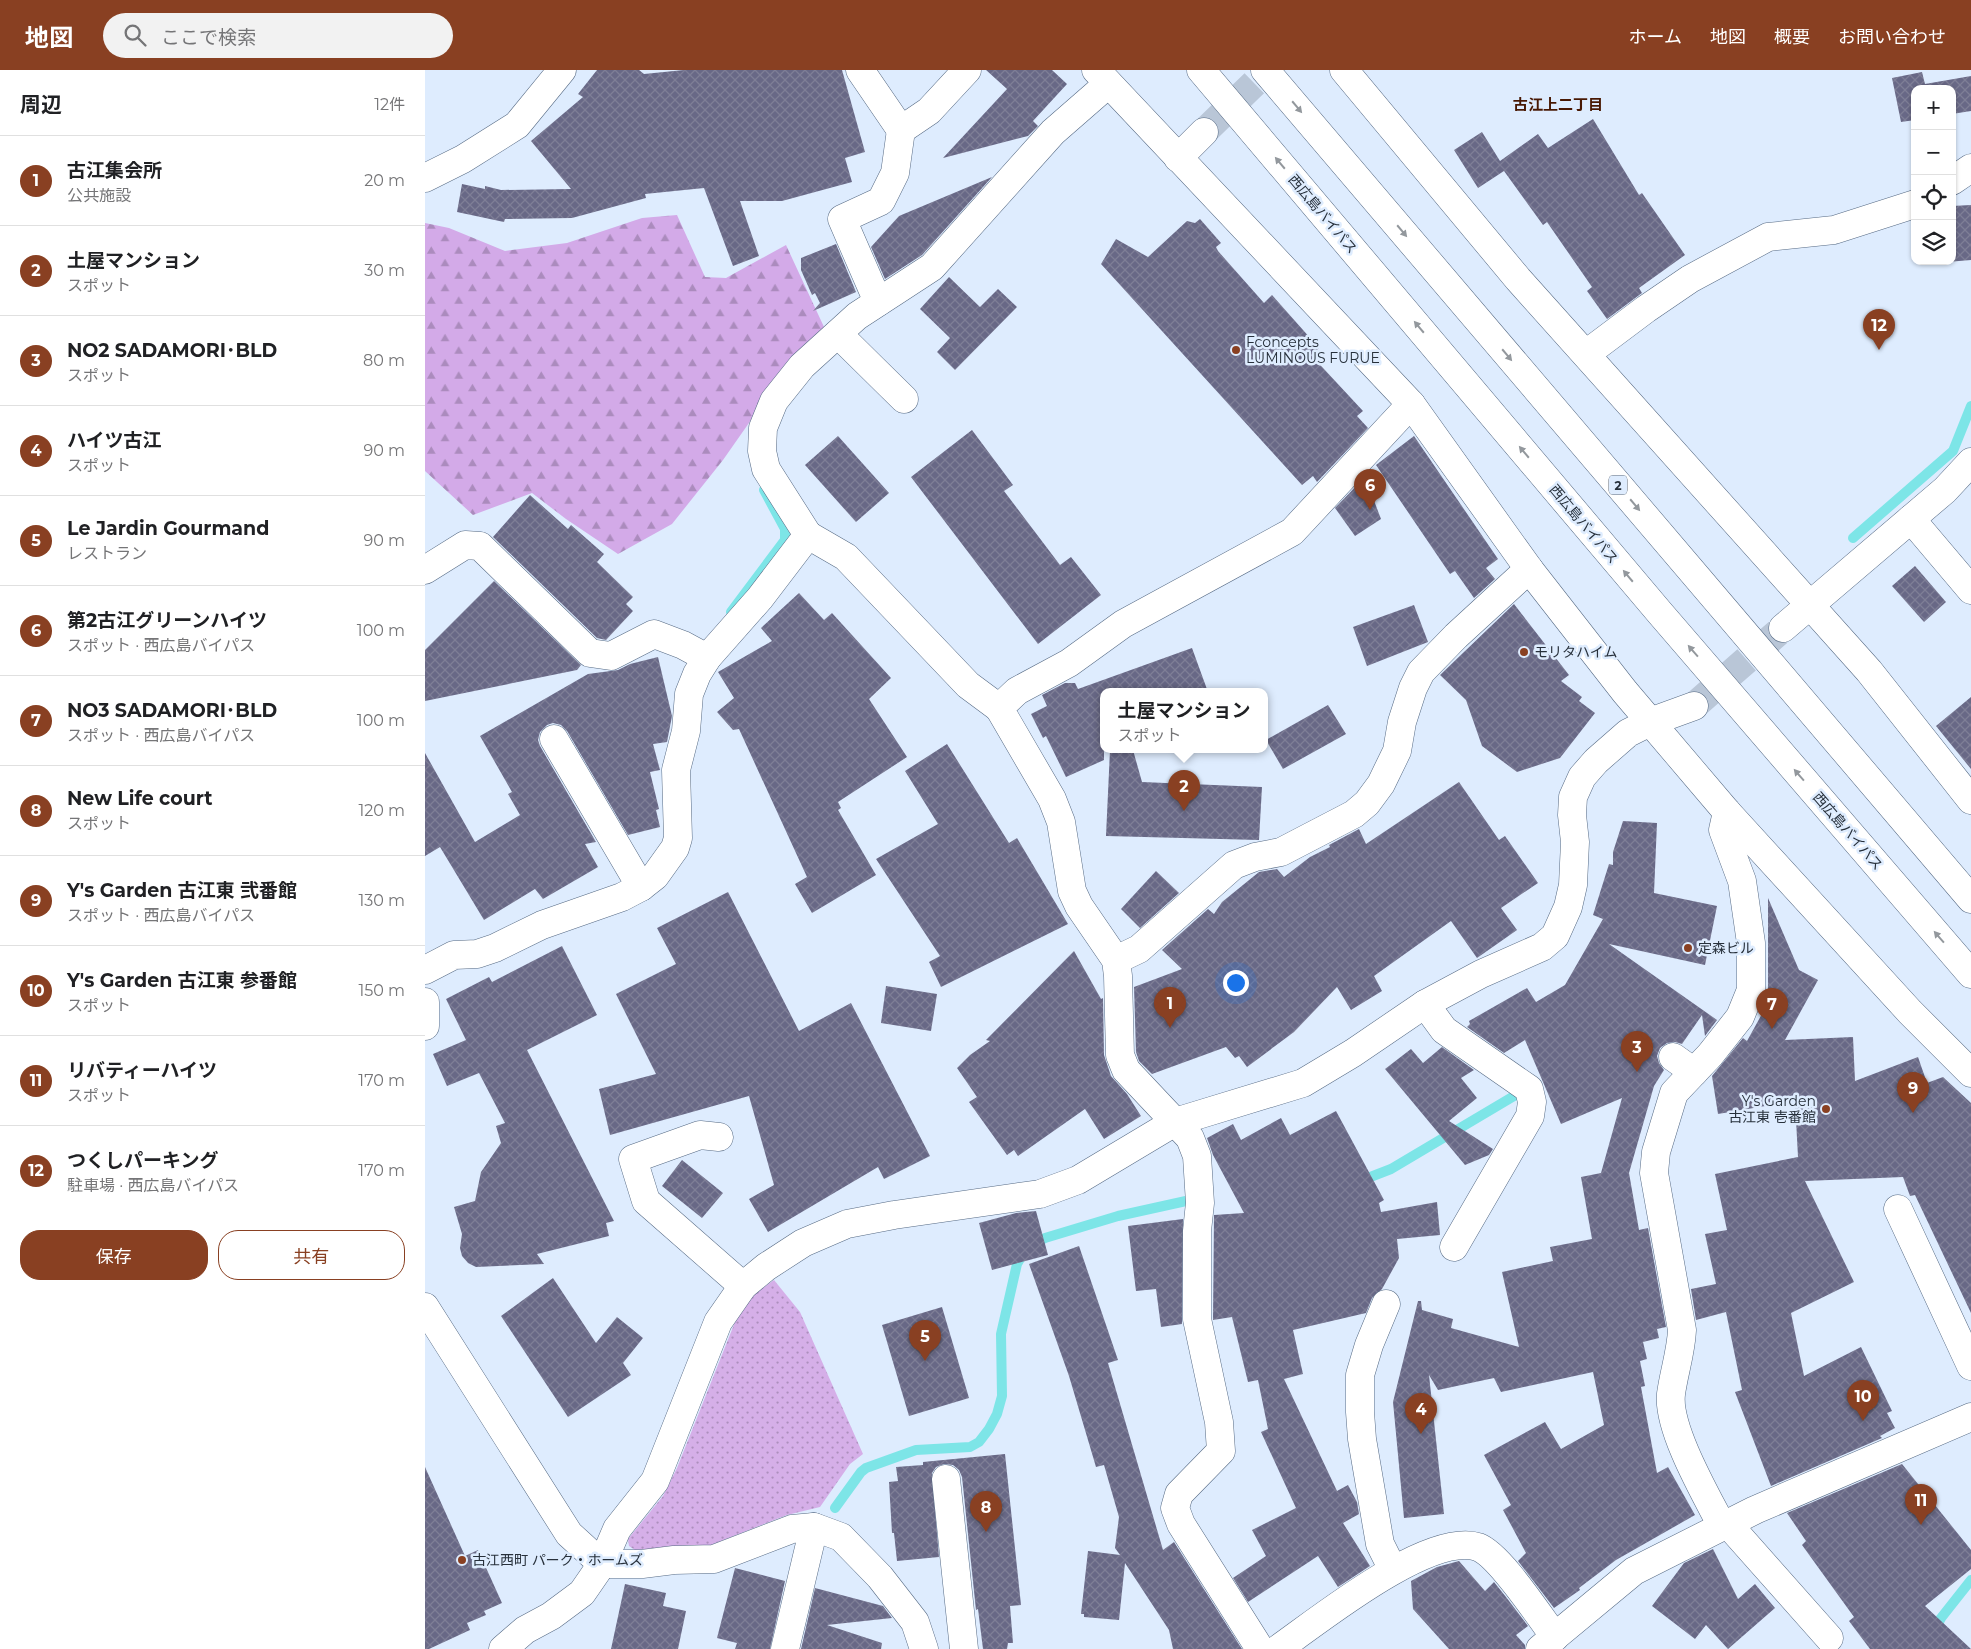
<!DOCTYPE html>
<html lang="ja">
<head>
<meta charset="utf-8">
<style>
  :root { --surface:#fff; --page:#f2f2f2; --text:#202124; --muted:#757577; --line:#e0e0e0; --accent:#894022 }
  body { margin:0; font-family:Montserrat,"Noto Sans JP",sans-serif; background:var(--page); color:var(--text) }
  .controls { position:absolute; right:15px; top:15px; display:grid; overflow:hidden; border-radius:10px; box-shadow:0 1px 4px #0004 }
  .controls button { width:45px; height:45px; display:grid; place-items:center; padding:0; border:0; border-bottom:1px solid var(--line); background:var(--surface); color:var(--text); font:25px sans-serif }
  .you { position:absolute; left:810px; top:912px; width:18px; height:18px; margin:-12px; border:4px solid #fff; border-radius:50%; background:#1a73e8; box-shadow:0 0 0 8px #1a73e833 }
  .badge { display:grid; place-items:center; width:32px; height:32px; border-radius:50%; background:var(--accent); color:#fff; font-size:16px; font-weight:700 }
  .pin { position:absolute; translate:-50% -41px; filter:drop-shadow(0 1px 2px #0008) }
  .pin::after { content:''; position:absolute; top:26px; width:18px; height:15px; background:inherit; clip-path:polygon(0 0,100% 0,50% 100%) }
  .popup { position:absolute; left:675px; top:618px; width:168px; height:65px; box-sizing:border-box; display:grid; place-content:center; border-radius:10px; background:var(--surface); filter:drop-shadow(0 1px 4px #0005); font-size:16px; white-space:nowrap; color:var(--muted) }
  .popup b { font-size:19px; color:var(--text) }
  .popup::after { content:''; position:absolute; left:50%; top:100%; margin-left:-10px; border:10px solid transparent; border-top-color:var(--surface) }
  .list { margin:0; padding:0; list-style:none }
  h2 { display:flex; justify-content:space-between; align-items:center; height:65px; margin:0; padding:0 20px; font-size:21px }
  h2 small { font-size:16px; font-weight:400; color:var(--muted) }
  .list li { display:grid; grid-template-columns:32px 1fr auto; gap:15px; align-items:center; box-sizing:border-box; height:90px; padding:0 20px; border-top:1px solid var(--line) }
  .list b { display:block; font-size:19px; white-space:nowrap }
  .list p { margin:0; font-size:16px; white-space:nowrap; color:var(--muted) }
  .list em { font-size:16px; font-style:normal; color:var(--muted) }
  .actions { display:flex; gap:10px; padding:15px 20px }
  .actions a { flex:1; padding:11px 0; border:1px solid var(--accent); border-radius:20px; text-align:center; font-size:18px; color:var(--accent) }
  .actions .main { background:var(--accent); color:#fff }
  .icon { flex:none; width:28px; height:28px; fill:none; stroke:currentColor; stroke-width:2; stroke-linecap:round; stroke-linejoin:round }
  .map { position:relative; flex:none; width:1546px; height:1579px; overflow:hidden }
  header { display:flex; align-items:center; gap:30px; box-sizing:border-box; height:70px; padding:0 25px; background:var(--accent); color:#fff }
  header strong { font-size:24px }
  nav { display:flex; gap:28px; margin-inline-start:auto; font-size:18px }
  .search { width:350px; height:45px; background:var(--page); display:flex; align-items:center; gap:12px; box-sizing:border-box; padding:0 18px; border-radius:28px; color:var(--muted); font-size:19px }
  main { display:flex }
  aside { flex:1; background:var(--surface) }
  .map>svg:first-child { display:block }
</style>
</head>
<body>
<header>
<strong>地図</strong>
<div class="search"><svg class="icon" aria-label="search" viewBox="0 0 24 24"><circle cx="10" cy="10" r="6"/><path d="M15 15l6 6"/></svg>ここで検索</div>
<nav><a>ホーム</a><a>地図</a><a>概要</a><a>お問い合わせ</a></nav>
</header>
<main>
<aside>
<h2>周辺<small>12件</small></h2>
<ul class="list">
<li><span class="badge">1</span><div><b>古江集会所</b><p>公共施設</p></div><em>20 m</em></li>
<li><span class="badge">2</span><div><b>土屋マンション</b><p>スポット</p></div><em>30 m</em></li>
<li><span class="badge">3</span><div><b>NO2 SADAMORI･BLD</b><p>スポット</p></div><em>80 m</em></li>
<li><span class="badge">4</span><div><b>ハイツ古江</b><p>スポット</p></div><em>90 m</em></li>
<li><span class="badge">5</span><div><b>Le Jardin Gourmand</b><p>レストラン</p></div><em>90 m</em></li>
<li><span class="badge">6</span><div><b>第2古江グリーンハイツ</b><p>スポット · 西広島バイパス</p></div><em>100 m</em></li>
<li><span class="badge">7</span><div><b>NO3 SADAMORI･BLD</b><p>スポット · 西広島バイパス</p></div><em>100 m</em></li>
<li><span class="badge">8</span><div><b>New Life court</b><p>スポット</p></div><em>120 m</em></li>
<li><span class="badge">9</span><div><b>Y's Garden 古江東 弐番館</b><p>スポット · 西広島バイパス</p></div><em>130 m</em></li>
<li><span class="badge">10</span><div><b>Y's Garden 古江東 参番館</b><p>スポット</p></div><em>150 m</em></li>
<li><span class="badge">11</span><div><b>リバティーハイツ</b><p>スポット</p></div><em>170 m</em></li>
<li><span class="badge">12</span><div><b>つくしパーキング</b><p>駐車場 · 西広島バイパス</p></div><em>170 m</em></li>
</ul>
<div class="actions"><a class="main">保存</a><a>共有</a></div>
</aside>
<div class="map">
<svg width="1546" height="1579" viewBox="0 0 1546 1579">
  <defs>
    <pattern id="grass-dots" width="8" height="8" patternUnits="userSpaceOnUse" patternTransform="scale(1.25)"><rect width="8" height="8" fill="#d5afe8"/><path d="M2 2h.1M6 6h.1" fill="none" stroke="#ad8fbd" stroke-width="1.8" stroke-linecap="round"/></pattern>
    <pattern id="forest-firs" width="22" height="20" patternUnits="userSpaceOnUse" patternTransform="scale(1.25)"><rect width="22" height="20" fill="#d3aae8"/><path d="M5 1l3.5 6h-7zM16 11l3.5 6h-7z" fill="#ab8bbd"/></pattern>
    <pattern id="building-cross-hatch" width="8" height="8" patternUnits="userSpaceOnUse" patternTransform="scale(1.25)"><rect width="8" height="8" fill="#686886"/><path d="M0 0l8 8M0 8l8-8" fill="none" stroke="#7e7e96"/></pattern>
  </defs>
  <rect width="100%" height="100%" fill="#deecfe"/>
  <path fill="url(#grass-dots)" d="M349,1210L375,1242L438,1384L425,1394L395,1437L362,1445L286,1475L210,1480L204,1476L203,1469L238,1426L252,1398L312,1247L328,1225Z"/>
  <path fill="url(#forest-firs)" d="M252,145L280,207L301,208L361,175L399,257L375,280L298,390L247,454L193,484L141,449L107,423L48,445L0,401V153L24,158L80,181L142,173L217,148Z"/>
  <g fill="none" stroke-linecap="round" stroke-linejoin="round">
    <g stroke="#7de5e7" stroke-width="10">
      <path d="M1428,468L1528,381L1546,336"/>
      <path d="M306,542L360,470V459L339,420"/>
      <path d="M935,1111L966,1099L1089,1026"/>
      <path d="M410,1438L436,1402L441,1398L491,1380L545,1377L554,1372L564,1359L572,1344L577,1326L576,1264L592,1194L602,1177L620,1168L693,1146L761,1131"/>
      <path d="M1499,1579L1516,1548L1546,1510"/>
    </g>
  </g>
  <g fill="url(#building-cross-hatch)">
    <path d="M172,0H214L219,4L259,0H417L440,82L420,88L427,112L357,131H315L334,186L308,196L279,118L220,124L221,128L147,148L80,149L79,152L32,142L37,114L60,119V116L76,120L146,119L106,71L158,27L153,24Z"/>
    <path d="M561,0H627L642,14L608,51L613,56L603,66L518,88L582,19Z"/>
    <path d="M1497,2L1500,14L1546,6V41L1527,44V19H1490V50L1476,52L1467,8Z"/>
    <path d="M1168,49L1214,125L1217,123L1260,185L1214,218L1217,223L1182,249L1162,221L1167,217L1122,152L1118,155L1079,101L1053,118L1029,80L1057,62L1075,91L1113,64L1123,78Z"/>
    <path d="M567,107L497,185L460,209L446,177L474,146Z"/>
    <path d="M1546,135V190L1498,194V191H1527V136Z"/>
    <path d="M775,149L796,173L791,177L793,181L839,233L847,225L894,278L886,285L938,341L932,346L943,358L892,412L888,406L877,415L676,194L691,169L723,187L762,151L770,153Z"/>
    <path d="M411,174L431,222L388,241L395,233L390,223L387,225L376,200V188Z"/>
    <path d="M524,207L555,237L573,219L592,237L530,300L512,282L525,268L495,239Z"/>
    <path d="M547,360L588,415L579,421L635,495L646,487L676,525L613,574L486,407Z"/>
    <path d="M413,366L464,423L431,452L380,395Z"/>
    <path d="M989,366L1073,489L1061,498L1070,509L1049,528L1030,501L1025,504L951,395Z"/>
    <path d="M940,407L956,449L930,466L910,438Z"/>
    <path d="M105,425L143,459L146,455L179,484L172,492L208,527L201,534L208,541L181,570L172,568L68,467Z"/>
    <path d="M1490,496L1521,532L1499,552L1467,516Z"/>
    <path d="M69,511L156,595L152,600L0,631V580Z"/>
    <path d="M374,523L399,550L407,543L466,608L444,629L482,687L413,732L416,738L413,740L451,805L387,843L370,814L382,807L314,659L308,660L292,642L309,628L293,602L347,571L336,558Z"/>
    <path d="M1089,534L1144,605L1136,611L1157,627L1154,631L1170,643L1135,688L1092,702L1057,676L1041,630L1015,605Z"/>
    <path d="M989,535L1003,572L942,596L928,557Z"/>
    <path d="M767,578L783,622H679V690L641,707L621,666L618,668L606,644L622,636L617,625L640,613H650L653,619Z"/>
    <path d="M233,587L247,646L242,672L228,674L235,700L225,702L234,739L231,740L235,757L203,765L142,661L136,655L128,653L122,655L115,662L113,670L115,676L171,772L160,774L173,797L118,829L110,819L59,850L15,777L0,786V683L50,772L95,745L83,724L87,722L55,666L163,604L193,600L205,594Z"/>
    <path d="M1546,627V699L1511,656Z"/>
    <path d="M903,635L921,664L858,699L841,670Z"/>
    <path d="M522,674L584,773L592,768L643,854L516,917L504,892L515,886L451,789L513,754L480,701Z"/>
    <path d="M685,680H708L717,712L837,717L834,770L681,766Z"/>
    <path d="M1034,712L1074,770L1080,766L1113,813L1076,838L1092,860L1052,888L1026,851L949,906L957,921L926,940L912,917L869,962L822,997L814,986L810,988L801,977L727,1004L714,991L711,982L709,917L757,899L737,880L783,839L789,844L797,832L834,802L852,799L859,807L885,787L905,777L904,775L934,759L941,774Z"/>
    <path d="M1198,751L1232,753L1229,823L1292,836L1280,895L1184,874L1292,950L1280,966L1277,945L1257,974L1250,972L1242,973L1235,978L1232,986L1234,993L1239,1000L1229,1016L1204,1103L1214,1160L1223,1158L1241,1257L1232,1259L1234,1268L1218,1272L1222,1289L1215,1291L1220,1316L1216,1317L1232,1403L1243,1397L1270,1445L1191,1490L1154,1518L1155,1520L1129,1538L1093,1491L1101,1483L1078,1440L1086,1435L1059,1385L1120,1352L1136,1379L1179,1355L1168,1302L1076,1322L1069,1308L1013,1320L1004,1305L1019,1444L979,1448L968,1332L993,1231H996L997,1240L1028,1249L1026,1258L1094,1277L1077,1202L1128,1191L1125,1177L1167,1169L1156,1107L1176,1103L1197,1028L1136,1054L1100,970L1079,983L1042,957L1045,954L1044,951L1102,918L1111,932L1140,915L1178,849L1168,845L1184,794L1188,795V782Z"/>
    <path d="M731,801L754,823L715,858L696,839Z"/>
    <path d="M303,822L374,961L426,933L505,1086L459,1109L453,1097L343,1162L324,1129L349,1115L324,1026L185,1065L174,1019L231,1004L191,924L251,894L232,858Z"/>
    <path d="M1343,828L1374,900L1393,910L1360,970L1428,967L1430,1011L1493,987L1502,1013L1518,1007L1546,1033V1243L1490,1125L1485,1126L1478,1107L1380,1111L1429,1212L1366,1243L1379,1306L1436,1277L1467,1341L1462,1343L1470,1358L1455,1366L1457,1368L1346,1416L1310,1322L1317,1320L1301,1242L1271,1250L1266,1219L1291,1214L1280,1164L1302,1160L1290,1104L1373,1087L1370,1031L1293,1044L1287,1006L1318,968L1322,971L1343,933Z"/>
    <path d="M137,876L172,945L102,980L189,1151L181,1153L184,1166L112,1184L119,1194L51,1197L43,1193L37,1186L35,1178L37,1164L29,1137L50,1131L56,1102L76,1073L71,1056L80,1053L54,1003L22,1016L8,984L41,970L21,929L64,907L67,912Z"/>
    <path d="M649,881L676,929L678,928L679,985L686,1006L702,1024L716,1046L679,1069L660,1039L593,1086L589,1080L582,1085L544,1032L552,1027L532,998L545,985L565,971L561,970Z"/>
    <path d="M461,916L512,924L506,961L456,953Z"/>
    <path d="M1017,977L1049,1000L1036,1008L1052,1028L1024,1051L1068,1079L1064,1085L1040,1095L960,999L986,979L998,993Z"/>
    <path d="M911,1041L959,1130L954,1133L956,1142L1012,1132L1015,1165L972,1169L974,1188L957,1219L947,1228L941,1243L868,1260L878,1304L859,1309L912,1421L923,1415L932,1432L934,1444L918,1453L945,1496L913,1517L893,1486L823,1532L808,1508L841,1486L827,1460L871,1438L836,1362L843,1359L833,1310L823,1312L807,1247L788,1250L789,1145L819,1143L788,1085L782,1068L808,1054L816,1070L856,1048L865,1065Z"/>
    <path d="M257,1090L298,1123L277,1148L237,1116Z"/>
    <path d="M611,1141L623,1185L567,1200L554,1153L591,1143Z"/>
    <path d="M758,1149L757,1254L736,1257L731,1219L711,1221L703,1156Z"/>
    <path d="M654,1176L693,1290L683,1293L738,1480L749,1472L817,1579H748L744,1560L700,1493L694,1550L659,1547V1544H656L663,1481L695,1485L690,1478L694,1447L679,1395L671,1397L644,1306L604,1194Z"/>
    <path d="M128,1208L171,1273L192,1247L218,1268L198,1293L206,1305L143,1347L76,1246Z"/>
    <path d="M517,1237L544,1328L484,1346L457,1255Z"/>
    <path d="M580,1384L596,1535L585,1536L588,1573H583L582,1579H558L553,1539L551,1540L537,1407L534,1400L528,1395L519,1394L511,1397L507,1403L514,1487L472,1491L469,1463H467L464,1412L473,1411L471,1397L498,1395V1392Z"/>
    <path d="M1477,1394L1546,1480V1499L1500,1536L1546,1579H1445L1424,1551L1429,1547L1377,1475L1381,1471L1362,1443Z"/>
    <path d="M0,1397L40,1486L53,1480L77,1533L59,1541L61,1545L42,1553L45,1560L4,1579H0Z"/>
    <path d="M1288,1479L1313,1529L1330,1514L1350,1538L1303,1579L1281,1555L1270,1569L1227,1536L1259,1493Z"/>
    <path d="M1034,1491L1060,1521L1069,1512L1081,1527L1103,1556L1091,1565L1100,1575V1579H1024L988,1539L986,1511L1012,1497Z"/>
    <path d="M310,1498L360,1511L345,1579H310L312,1573L292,1568Z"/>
    <path d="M200,1514L241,1523L238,1536L261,1541L253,1579H186Z"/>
    <path d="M390,1518L458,1536L467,1548L402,1555L457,1573L456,1579H376Z"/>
  </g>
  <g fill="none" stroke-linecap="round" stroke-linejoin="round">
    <g stroke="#b9c6d7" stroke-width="28" stroke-dasharray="28 14" stroke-linecap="butt">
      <path d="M779,62L843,0"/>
      <path d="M1269,636L1358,558"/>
    </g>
    <defs>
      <g id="minor">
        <path d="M435,0L476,60"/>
        <path d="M671,0L986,334L1104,499L1200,622L1302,742L1485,942L1546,1003"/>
        <path d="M919,0L1093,209L1444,601L1546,730"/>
        <path d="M753,88L779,62"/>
        <path d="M0,108L38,89L92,55L137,0"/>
        <path d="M1527,111L1546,98"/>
        <path d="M453,232L417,149L456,131L470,103L476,60L504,41L542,0"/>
        <path d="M413,264L479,329"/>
        <path d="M1161,284L1221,239L1265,209L1343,167L1409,160L1490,134"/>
        <path d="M1486,449L1546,520"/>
        <path d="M383,465L341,399L337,381L338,358L349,331L377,296L432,246L507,197L628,62L683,14"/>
        <path d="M0,500L40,475L55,476L165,583L186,586L229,564L258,575L282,588"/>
        <path d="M1358,558L1520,420L1546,392"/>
        <path d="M129,669L216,817"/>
        <path d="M691,890L714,879L809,795L830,787L856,782L929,744L942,733L956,714L972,681L977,652L988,618L996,602L1031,566L1104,499"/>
        <path d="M0,900L29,885L52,884L70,878L117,855L197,827L216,817L230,806L250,778L253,768L251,700L261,661L264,624L272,604L282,588L335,528L383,465L421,487L543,615L574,638"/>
        <path d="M0,932V956"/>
        <path d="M1000,934L1019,960L1104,1019L1107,1032L1105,1046L1029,1177"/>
        <path d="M1248,987L1269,1002"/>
        <path d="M294,1067L275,1065L208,1089L221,1131L318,1216"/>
        <path d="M1473,1139L1546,1296"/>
        <path d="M961,1234L944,1275L935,1305V1342L937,1369L955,1474L968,1500"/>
        <path d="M0,1237L144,1464L177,1494H217L249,1490L289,1489L367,1459L389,1457L416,1467L455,1507L490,1552L499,1579"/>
        <path d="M521,1409L539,1579"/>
        <path d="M1302,1453L1404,1568"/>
        <path d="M1297,1456C1281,1425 1242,1358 1246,1324C1249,1302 1256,1282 1257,1260L1229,1103L1231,1082L1249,1023L1285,985L1315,947L1326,920V873L1317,811L1298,760L1302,742"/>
        <path d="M78,1579L100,1560L126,1546L157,1523L177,1494L192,1459L230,1411L293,1252L318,1216L341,1197L378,1173L422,1154L469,1145L615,1124L653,1110L750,1052L878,1013L928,983L1000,934L1056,904L1117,877L1130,866L1143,837L1148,815L1150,772L1147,745L1148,727L1157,707L1171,691L1203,663L1225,652L1269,636"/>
        <path d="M360,1579L389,1457"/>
        <path d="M835,1579L756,1454L750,1438L754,1424L796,1381L794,1352L772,1249V1161L775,1133L772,1086L765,1068L701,1000L695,985L693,906L691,890L654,836L647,821L636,752L627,729L574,638L592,621L644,593L698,554L867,462L986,334"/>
        <path d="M853,1579C893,1551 1004,1461 1053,1477C1075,1485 1114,1546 1130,1567"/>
        <path d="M1115,1579L1209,1501L1330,1440L1546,1347"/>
      </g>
      <g id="highway">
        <path d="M776,0L1235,543L1546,904"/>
        <path d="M840,0L1546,829"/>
      </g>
    </defs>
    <use href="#minor" stroke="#566a84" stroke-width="29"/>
    <use href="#highway" stroke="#566a84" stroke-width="29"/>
    <use href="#minor" stroke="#fff" stroke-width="28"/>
    <use href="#highway" stroke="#fff" stroke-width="28"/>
  </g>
  <defs><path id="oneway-solid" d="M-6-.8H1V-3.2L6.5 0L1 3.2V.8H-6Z" transform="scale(1.25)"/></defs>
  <g fill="#93989d">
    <use href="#oneway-solid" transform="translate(872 37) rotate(50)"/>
    <use href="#oneway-solid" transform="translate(855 93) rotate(-130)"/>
    <use href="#oneway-solid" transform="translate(977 161) rotate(50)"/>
    <use href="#oneway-solid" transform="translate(994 257) rotate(-130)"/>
    <use href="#oneway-solid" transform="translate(1082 285) rotate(50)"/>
    <use href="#oneway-solid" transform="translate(1099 382) rotate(-130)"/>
    <use href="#oneway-solid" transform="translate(1210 435) rotate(50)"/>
    <use href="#oneway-solid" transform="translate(1203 506) rotate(-130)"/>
    <use href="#oneway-solid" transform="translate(1268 581) rotate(-131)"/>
    <use href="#oneway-solid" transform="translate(1374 705) rotate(-131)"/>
    <use href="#oneway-solid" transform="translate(1514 867) rotate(-131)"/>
  </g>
  <g fill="#894022" stroke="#deecfe" stroke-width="2">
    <circle cx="811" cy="280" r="5"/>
    <circle cx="1099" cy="582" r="5"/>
    <circle cx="1263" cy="878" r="5"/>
    <circle cx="1401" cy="1039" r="5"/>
    <circle cx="37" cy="1490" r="5"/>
  </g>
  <g text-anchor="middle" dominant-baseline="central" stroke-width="5" stroke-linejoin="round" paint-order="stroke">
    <rect fill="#deecfe" stroke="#5e6876" stroke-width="1" x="1184" y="405.5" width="18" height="19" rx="4"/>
    <g font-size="12" font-weight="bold" fill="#27303b">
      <text x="1193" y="415">2</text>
    </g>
    <g font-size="14" fill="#27303b" stroke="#deecfe">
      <text transform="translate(898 144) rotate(50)">西広島バイパス</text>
      <text transform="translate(1159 454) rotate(50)">西広島バイパス</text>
      <text transform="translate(1423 761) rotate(49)">西広島バイパス</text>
    </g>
    <g font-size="14" fill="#27303b" stroke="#deecfe" text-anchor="start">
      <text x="821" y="272">Fconcepts<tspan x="821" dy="16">LUMINOUS FURUE</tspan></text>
      <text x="1109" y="582">モリタハイム</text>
      <text x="1273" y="878">定森ビル</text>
      <text x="1391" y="1031" text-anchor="end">Y's Garden<tspan x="1391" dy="16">古江東 壱番館</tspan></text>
      <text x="47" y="1490">古江西町 パーク・ホームズ</text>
    </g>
    <g font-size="15" font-weight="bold" fill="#481803" stroke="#deecfe">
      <text x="1133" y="34">古江上二丁目</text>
    </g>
  </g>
</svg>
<div class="controls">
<button>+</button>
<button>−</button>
<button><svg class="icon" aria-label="locate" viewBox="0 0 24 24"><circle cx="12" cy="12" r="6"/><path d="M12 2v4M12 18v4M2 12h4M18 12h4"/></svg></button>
<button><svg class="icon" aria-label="layers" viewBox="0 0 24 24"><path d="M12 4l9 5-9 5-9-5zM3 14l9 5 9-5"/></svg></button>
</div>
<div class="you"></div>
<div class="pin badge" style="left:745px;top:958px">1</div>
<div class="pin badge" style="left:759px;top:741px">2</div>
<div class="popup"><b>土屋マンション</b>スポット</div>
<div class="pin badge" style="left:1212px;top:1002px">3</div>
<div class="pin badge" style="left:996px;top:1364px">4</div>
<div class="pin badge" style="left:500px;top:1291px">5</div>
<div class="pin badge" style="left:945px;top:440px">6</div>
<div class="pin badge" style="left:1347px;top:959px">7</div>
<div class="pin badge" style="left:561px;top:1462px">8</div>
<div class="pin badge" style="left:1488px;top:1043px">9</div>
<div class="pin badge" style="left:1438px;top:1351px">10</div>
<div class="pin badge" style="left:1496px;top:1455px">11</div>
<div class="pin badge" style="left:1454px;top:280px">12</div>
</div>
</main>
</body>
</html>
